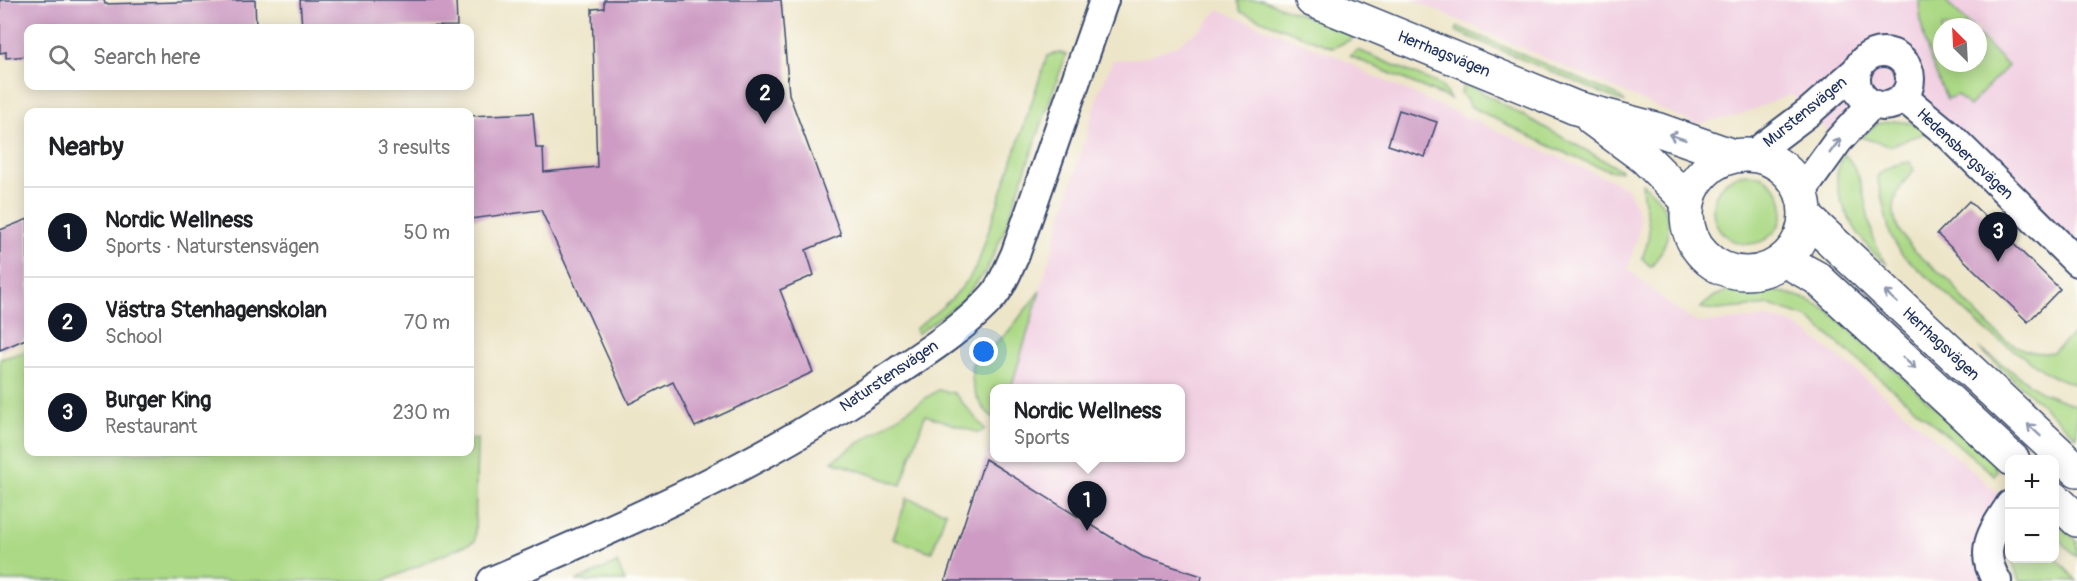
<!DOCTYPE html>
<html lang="en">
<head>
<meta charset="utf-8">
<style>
  :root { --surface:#fff; --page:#f6f6f6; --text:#202124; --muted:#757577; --line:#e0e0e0; --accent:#111827 }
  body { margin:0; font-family:Pangolin,sans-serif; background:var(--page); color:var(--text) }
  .controls { position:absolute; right:18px; bottom:18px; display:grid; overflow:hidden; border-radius:12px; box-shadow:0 3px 15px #0003 }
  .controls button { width:54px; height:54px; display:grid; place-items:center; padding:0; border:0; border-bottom:2px solid var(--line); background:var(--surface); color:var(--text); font:30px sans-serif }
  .compass { position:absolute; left:1933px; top:18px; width:54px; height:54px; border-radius:50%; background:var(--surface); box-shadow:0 3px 15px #0003; rotate:336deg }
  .you { position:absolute; left:984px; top:352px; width:21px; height:21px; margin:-15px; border:4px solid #fff; border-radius:50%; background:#1a73e8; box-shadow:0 0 0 9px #1a73e833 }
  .badge { display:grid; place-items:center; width:39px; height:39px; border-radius:50%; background:var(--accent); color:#fff; font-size:20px; font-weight:700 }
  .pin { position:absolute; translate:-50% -50px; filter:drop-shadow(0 2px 3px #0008) }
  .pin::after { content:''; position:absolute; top:32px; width:21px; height:18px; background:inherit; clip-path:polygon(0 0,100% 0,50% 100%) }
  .popup { position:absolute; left:990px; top:384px; width:195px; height:78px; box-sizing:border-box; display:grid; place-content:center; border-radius:12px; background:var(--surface); filter:drop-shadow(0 2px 4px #0005); font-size:20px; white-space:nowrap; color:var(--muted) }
  .popup b { font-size:22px; color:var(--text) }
  .popup::after { content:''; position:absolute; left:50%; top:100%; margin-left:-12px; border:12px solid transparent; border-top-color:var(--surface) }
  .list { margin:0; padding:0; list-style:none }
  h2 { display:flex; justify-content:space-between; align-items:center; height:78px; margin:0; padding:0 24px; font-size:26px }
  h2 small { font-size:20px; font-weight:400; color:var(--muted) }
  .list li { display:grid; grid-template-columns:39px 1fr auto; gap:18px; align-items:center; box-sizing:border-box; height:90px; padding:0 24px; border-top:2px solid var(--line) }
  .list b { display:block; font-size:22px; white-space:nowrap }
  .list p { margin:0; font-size:20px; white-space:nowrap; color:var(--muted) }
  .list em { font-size:20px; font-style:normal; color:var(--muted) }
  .icon { flex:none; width:33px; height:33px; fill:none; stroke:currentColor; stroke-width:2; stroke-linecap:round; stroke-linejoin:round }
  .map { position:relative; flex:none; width:2077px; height:581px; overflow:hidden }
  .search { position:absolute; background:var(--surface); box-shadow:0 3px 15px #0003; left:24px; top:24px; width:450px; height:66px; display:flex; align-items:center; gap:15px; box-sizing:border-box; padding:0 21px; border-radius:12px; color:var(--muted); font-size:22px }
  .panel { position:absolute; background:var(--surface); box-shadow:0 3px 15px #0003; left:24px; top:108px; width:450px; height:348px; border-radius:12px }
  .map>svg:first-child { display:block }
</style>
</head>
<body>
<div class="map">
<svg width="2077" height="581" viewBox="0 0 2077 581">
  <rect width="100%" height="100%" fill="#fdfcf7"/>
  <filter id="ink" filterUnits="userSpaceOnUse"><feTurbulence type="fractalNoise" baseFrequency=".0167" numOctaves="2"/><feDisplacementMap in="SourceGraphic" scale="12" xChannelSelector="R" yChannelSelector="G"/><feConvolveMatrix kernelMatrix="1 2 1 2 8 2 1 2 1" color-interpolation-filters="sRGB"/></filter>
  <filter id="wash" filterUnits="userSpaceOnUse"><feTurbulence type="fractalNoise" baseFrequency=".008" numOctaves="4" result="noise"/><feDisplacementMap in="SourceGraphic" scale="24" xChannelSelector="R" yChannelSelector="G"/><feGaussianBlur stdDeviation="1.35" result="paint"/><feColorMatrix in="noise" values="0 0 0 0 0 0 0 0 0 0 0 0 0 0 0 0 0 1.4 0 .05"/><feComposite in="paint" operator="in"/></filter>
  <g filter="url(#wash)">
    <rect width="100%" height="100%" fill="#ede5c8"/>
    <g fill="#f1d0e2" fill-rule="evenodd">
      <path d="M1413,0H2077V262L1899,102L1881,107L1838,141L1791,94L1737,116L1696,124ZM1942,27H1978V63H1942Z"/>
      <path d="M1218,10L1336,56L1373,76L1628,188L1638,213L1640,226L1628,269L1672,307L1698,323L1766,318L1791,323L1806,332L1854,369L2009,502L1997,581H945L985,459L994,441V458H1180V388H1011L1099,92L1113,60L1141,58L1176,46L1203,27Z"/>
    </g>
    <g fill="#acd985" stroke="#648472" stroke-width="1.5">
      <path d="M1238,0H1263L1353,34L1352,39L1333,48L1241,12Z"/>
      <path d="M1919,0H1945L1971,27H1942V63H1978V35L2008,66L1969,106L1957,95L1947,99C1932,67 1920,36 1919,0Z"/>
      <path d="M1458,27L1619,96L1625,103L1456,31Z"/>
      <path d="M1358,50L1441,85L1450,99L1350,56Z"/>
      <path d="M1059,52L1066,55L1004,231L987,269L962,301L917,334L915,329C940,309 963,293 978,263L1047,56Z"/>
      <path d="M1465,83L1621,170V171C1604,177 1492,117 1470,106L1461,92Z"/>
      <path d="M1893,121L1911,123L1928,132L1890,146L1860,137L1877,124Z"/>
      <path d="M1844,154C1871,178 1862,235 1887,264C1866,252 1838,206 1837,181C1836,171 1840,163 1844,154Z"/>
      <path d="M1910,162L1914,170C1901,183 1891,200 1895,219C1901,245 1930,264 1949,280C1956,286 1959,295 1966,302C1988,326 2016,359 2053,352L2077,331V385L2052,376L1990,334L1901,253L1890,234L1877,177C1884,167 1898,164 1910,162Z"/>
      <circle cx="1748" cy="209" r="35"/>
      <path d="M1642,183C1675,208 1676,235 1651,267L1642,258C1657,224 1643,215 1642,183Z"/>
      <path d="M1733,289C1773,291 1795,289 1830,312L1992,459L1997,471L1994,475L1808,318L1770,305L1717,310L1700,308L1715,296Z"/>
      <path d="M1040,291L1011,388H994V418C977,406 970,385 972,364L1008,332Z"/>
      <path d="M1979,348L2043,393L2077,406V437Z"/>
      <path d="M28,351V452H470V439H477L475,541L384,581H0V359Z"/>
      <path d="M938,390L954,393L985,429L979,433L925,415L901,485L832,461Z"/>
      <path d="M907,498L946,512L932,552L893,539Z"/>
      <path d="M2054,520L2077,541V557L2055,535Z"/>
      <path d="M2055,557L2077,581H2019L2012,559Z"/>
      <path d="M617,563L625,581H576Z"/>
    </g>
    <g id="blocks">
      <g fill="#ce9bc4">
        <path d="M0,0H104L105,4L255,0L256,28H28V56L6,58V52L0,53Z"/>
        <path d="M300,0H456L457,26L302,28Z"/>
        <path d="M604,0H781L789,94L841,235L806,250L814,275L780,290L813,372L695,427L673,382L629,404L541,210L470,219V116L533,113L536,148H543L544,172L597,167L592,9L604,8Z"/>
        <path d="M1399,110L1437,122L1425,157L1388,145Z"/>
        <path d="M1969,201L2060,289L2028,322L1937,234Z"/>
        <path d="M28,219V338L0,350V230Z"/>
        <path d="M985,459L1143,557L1202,576L1201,581H945Z"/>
      </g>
    </g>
  </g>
  <g filter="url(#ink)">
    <use href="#blocks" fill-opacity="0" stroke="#3a4a6e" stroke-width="1.5"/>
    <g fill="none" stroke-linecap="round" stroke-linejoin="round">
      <defs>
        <g id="minor">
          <circle cx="1883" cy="79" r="27"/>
          <path d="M1904,98L1949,135L2077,262"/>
          <path d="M1752,155L1809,112L1858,69"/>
          <path d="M1802,191L1838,141L1872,104"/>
          <path d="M492,581C633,521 772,460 898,371C931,349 968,325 994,295C1003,284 1009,267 1015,255L1104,0"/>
          <path d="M1997,581C1978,551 1992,532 2010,505"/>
        </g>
        <g id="tertiary">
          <path d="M1312,0L1576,108L1659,130L1733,156"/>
          <path d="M1592,119L1645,158L1688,201"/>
          <circle cx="1746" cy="214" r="59"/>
          <path d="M1806,217L2077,470"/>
          <path d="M1784,260L1817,278L2013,460"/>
          <path d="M2054,498L2077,520"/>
        </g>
      </defs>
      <use href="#minor" stroke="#3a4a6e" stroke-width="32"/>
      <use href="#tertiary" stroke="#3a4a6e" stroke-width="36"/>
      <use href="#minor" stroke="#fff" stroke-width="28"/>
      <use href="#tertiary" stroke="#fff" stroke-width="33"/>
    </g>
    <defs><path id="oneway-shaft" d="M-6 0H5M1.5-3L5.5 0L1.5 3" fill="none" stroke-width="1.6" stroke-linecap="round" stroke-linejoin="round" transform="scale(1.5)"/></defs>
    <g stroke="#8d97ae">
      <use href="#oneway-shaft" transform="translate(1677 137) rotate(-161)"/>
      <use href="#oneway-shaft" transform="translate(1835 146) rotate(-53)"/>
      <use href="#oneway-shaft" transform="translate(1891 297) rotate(-137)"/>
      <use href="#oneway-shaft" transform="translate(1909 363) rotate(43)"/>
      <use href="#oneway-shaft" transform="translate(2034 430) rotate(-137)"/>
    </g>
  </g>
  <g text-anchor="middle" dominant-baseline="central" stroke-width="4.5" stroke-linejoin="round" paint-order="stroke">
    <g font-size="16" fill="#1b2f5e" stroke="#fdfcf7">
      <text transform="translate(1444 54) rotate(22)">Herrhagsvägen</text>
      <text transform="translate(1805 112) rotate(-39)">Murstensvägen</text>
      <text transform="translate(1965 154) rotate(43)">Hedensbergsvägen</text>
      <text transform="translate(1941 344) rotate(43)">Herrhagsvägen</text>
      <text transform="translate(889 376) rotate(-34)">Naturstensvägen</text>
    </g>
  </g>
</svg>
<div class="controls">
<button>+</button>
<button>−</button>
</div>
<svg class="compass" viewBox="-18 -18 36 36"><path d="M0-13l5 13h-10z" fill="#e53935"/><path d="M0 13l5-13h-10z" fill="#757577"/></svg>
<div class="you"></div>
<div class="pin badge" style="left:1087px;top:531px">1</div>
<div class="popup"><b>Nordic Wellness</b>Sports</div>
<div class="pin badge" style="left:765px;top:124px">2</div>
<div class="pin badge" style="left:1998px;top:262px">3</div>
<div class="search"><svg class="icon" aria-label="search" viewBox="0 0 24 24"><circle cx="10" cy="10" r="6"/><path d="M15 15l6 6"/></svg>Search here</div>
<section class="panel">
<h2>Nearby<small>3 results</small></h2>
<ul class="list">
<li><span class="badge">1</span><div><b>Nordic Wellness</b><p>Sports · Naturstensvägen</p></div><em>50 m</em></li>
<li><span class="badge">2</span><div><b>Västra Stenhagenskolan</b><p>School</p></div><em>70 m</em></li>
<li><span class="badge">3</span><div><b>Burger King</b><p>Restaurant</p></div><em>230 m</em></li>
</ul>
</section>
</div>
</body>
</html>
